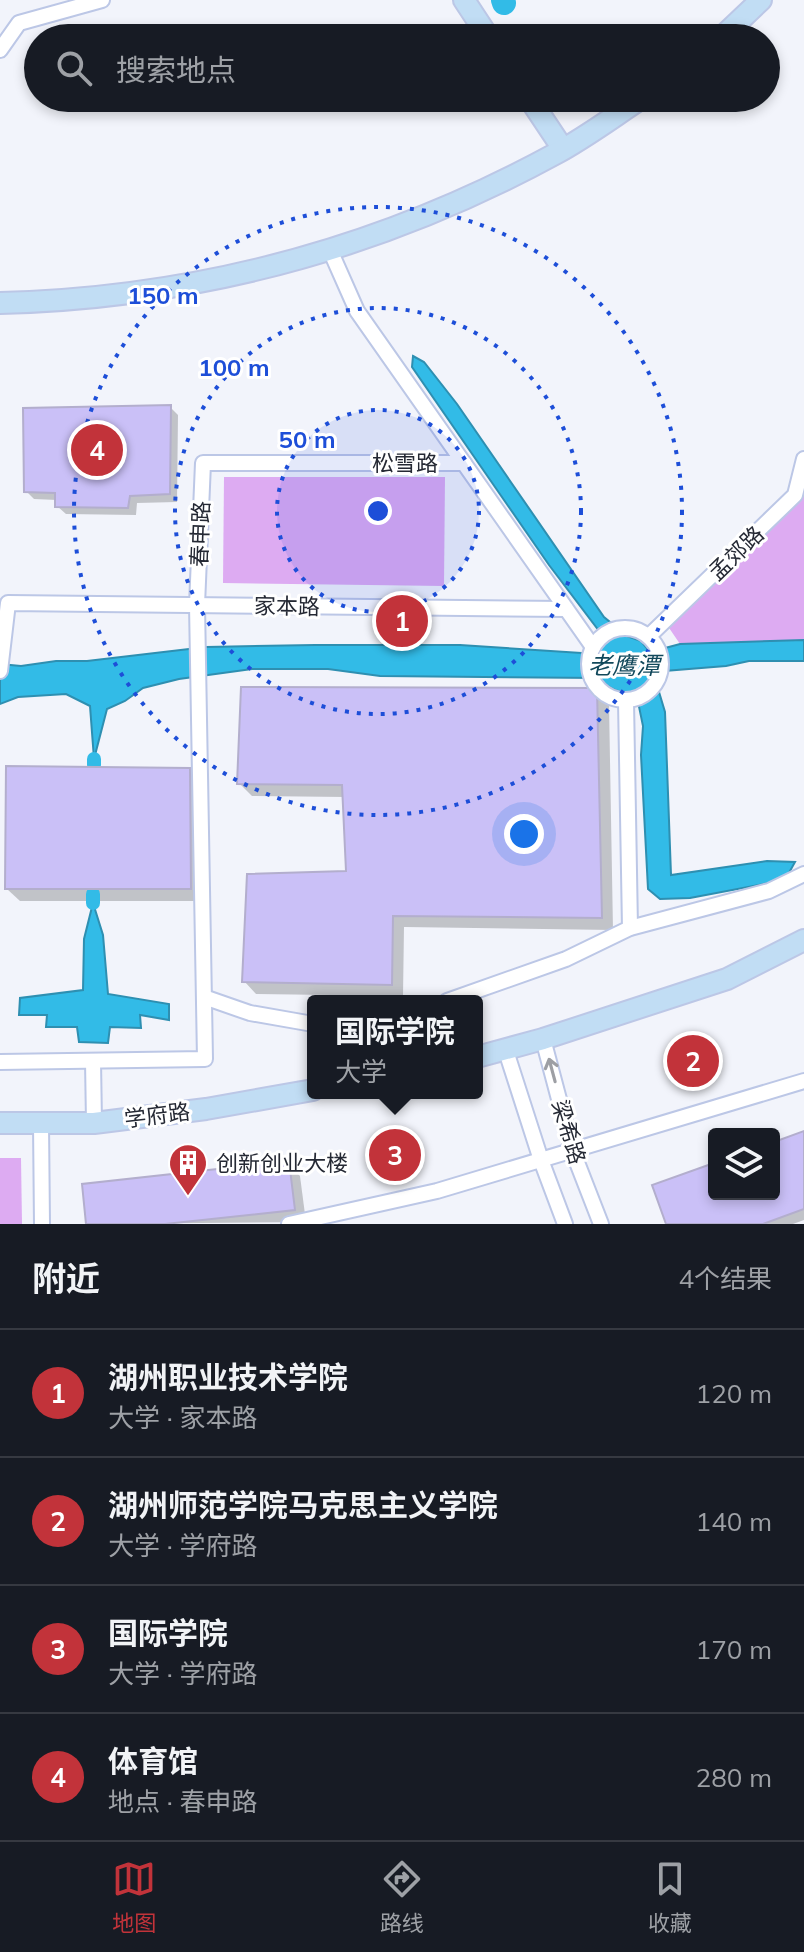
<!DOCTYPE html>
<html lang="zh">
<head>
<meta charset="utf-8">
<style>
  :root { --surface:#171b24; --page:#20242c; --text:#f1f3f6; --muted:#9ea1a6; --line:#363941; --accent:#c2333a }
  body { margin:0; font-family:Mulish,"Noto Sans SC",sans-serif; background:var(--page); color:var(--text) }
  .controls { position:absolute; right:24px; bottom:24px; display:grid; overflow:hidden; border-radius:8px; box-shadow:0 4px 12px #0003 }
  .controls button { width:72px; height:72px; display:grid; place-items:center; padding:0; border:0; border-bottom:2px solid var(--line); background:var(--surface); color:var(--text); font:40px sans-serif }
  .you { position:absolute; left:524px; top:834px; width:28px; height:28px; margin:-20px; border:6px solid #fff; border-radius:50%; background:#1a73e8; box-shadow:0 0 0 12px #1a73e833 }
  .badge { display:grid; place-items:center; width:52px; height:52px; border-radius:50%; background:var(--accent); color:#fff; font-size:26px; font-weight:700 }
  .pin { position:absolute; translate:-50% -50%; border:4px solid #fff; box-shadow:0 2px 8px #0006 }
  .popup { position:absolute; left:307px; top:995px; width:176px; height:104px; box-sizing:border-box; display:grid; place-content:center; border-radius:8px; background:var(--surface); filter:drop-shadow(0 2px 6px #0005); font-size:26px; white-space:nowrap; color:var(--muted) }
  .popup b { font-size:30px; color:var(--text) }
  .popup::after { content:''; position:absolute; left:50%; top:100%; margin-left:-16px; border:16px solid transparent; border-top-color:var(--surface) }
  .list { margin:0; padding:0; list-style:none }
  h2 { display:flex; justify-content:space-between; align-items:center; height:104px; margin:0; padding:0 32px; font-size:34px }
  h2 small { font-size:26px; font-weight:400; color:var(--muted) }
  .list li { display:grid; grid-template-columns:52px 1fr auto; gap:24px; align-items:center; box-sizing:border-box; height:128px; padding:0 32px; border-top:2px solid var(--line) }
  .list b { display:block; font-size:30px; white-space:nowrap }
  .list p { margin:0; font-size:26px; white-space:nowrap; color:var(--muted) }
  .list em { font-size:26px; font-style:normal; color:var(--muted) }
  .icon { flex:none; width:44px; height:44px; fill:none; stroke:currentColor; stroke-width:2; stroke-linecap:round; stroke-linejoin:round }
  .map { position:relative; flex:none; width:804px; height:1224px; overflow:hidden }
  .search { position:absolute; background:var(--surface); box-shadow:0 4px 12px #0003; left:24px; right:24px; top:24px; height:88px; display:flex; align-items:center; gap:20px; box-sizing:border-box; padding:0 28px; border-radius:44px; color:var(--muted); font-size:30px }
  .sheet { height:616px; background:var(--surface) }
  nav { display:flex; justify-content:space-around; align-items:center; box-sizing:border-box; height:112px; border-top:2px solid var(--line); background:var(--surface); font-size:22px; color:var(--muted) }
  nav a { display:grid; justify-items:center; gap:4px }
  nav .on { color:var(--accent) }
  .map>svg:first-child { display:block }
</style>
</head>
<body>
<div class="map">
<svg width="804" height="1224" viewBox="0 0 804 1224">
  <rect width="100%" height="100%" fill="#f2f4fb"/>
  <g fill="#ddabf2">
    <path d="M804,459V640L680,644L665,622L795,495Z"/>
    <path d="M224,477H445L444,586L223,583Z"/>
    <path d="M0,1158H21L22,1224H0Z"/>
  </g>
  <g fill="#32bbe7" stroke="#2e8fb1" stroke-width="2">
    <path d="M413,356L424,362L457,404L604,617L627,636L641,641L650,652L680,644L804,640V661H749L726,666L652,672L650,678L659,692L665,712L671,875L767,861L795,862L785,880L690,898L660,899L648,889L641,755L643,726L636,692C619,693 611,691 599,678L380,676L328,669H252L179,679L143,688L125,701L107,709L94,759L90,706L66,694L18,697L0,704V664L21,666L56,661H87L206,647L315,645H460L597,654L604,644L599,631L549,565L412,367Z"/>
    <path d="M93,903L103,935L108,994L169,1004V1020L140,1015L141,1028L110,1027L108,1043L79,1042L77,1027H46L47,1015H19L20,998L83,990L84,939Z"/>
  </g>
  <g fill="#0003">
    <path d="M170,407L178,415L177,502L137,503L136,515L66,514L57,506V500L34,499L26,491Z"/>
    <path d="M596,690L609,703L613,930L404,927L403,996L256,994L244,981L348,873L345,797L252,796L239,783Z"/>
    <path d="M189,770L202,782L203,901H20L7,889Z"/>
    <path d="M804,1134V1220L793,1224H668L714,1165V1194H774V1144Z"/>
    <path d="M288,1163L300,1176L306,1222L88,1224Z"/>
  </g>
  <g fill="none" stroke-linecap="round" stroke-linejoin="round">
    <g stroke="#32bbe7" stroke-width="14">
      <path d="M94,759V765"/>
      <path d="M93,894V903"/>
    </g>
    <path stroke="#32bbe7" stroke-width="24" d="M503,0L504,3"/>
  </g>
  <g fill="#cac0f7" stroke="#b3aecd" stroke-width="2">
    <path d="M171,405L170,494L130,496L128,508L55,507V493L24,492L23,408Z"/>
    <path d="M241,687L597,688L602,918L393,916L392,985L242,982L247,874L346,871L342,785L237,784Z"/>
    <path d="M6,766L190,768L191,889H5Z"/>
    <path d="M804,1131V1209L763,1224H666L652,1185L714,1163V1194H774V1142Z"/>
    <path d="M289,1161L295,1210L165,1224H86L82,1184Z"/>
  </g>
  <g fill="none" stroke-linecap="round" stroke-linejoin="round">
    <defs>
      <g id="street">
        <path d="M0,50L19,23L102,0"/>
        <path d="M330,250L357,311L593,647"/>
        <circle cx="625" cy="664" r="36"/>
        <path d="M649,636L795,495L804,459"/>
        <path d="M0,671L8,603L566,609"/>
        <path d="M626,701L630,928"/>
        <path d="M204,997L250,1013L313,1024"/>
        <path d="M447,1001L566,959L630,928L769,891L804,874"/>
        <path d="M543,1039L573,1152L601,1224"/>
        <path d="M506,1051L541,1160L565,1224"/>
        <path d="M93,1061L94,1123"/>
        <path d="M0,1062L205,1059L197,605L203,463H464"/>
        <path d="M41,1124L42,1224"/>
        <path d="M289,1224L437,1191L804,1081"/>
      </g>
      <g id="secondary">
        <path d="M464,0L489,38"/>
        <path d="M721,38L761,0"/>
        <path d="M529,98L563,149"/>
        <path d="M0,303C198,298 381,249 555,154C585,138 613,117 642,98"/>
        <path d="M477,1057L543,1039L727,979L804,940"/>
        <path d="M0,1123H94L206,1109L313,1090"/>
      </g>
    </defs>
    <use href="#street" stroke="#bcc7e6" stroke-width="18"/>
    <use href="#secondary" stroke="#bcc7e6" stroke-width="24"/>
    <use href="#street" stroke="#fff" stroke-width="14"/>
    <use href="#secondary" stroke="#c1ddf4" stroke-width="20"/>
  </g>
  <defs><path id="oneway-shaft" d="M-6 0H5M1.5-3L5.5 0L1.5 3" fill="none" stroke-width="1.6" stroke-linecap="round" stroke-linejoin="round" transform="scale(2)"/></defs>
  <use stroke="#9d9fa4" href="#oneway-shaft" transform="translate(552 1070) rotate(-105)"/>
  <circle cx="378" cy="511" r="101" fill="#1d4ed8" fill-opacity=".12"/>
  <g fill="none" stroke="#1d4ed8" stroke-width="4" stroke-dasharray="4 8">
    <circle cx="378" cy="511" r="101"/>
    <circle cx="378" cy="511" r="203"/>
    <circle cx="378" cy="511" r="304"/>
  </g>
  <defs>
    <symbol id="building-pin" viewBox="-11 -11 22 30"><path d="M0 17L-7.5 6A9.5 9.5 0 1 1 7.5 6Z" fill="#c2333a" stroke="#fff"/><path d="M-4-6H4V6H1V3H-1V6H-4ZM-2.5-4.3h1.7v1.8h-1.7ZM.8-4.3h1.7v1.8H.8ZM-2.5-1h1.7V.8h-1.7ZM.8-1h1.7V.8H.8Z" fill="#fff"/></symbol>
  </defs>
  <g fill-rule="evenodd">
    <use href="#building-pin" x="166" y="1141" width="44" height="60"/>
  </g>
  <g text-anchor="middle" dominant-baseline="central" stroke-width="6" stroke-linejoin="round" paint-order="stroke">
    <g font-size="22" fill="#252934" stroke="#fff">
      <text x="405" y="463">松雪路</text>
      <text transform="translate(200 534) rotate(-88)">春申路</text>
      <text transform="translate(736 553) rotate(-44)">孟郊路</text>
      <text transform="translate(287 606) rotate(1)">家本路</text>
      <text transform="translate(157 1115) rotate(-7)">学府路</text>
      <text transform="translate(569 1132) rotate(73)">梁希路</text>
    </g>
    <g font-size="22" fill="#252934" stroke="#fff" text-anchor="start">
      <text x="216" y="1163">创新创业大楼</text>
    </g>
    <g font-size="24" font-style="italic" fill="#11485b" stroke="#fff">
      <text x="624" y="665">老鹰潭</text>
    </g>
  </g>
  <circle cx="378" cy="511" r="12" fill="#1d4ed8" stroke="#fff" stroke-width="4"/>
  <g font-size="24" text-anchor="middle" font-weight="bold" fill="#1d4ed8" stroke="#fff" stroke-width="6" stroke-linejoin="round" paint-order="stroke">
    <text x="163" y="304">150 m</text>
    <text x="234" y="376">100 m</text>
    <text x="307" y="448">50 m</text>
  </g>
</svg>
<div class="controls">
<button><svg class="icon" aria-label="layers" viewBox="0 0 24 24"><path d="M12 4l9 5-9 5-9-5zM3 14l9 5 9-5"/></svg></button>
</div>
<div class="you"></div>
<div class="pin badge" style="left:402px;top:621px">1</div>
<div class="pin badge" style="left:693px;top:1061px">2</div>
<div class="pin badge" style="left:395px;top:1155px">3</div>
<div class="popup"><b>国际学院</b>大学</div>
<div class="pin badge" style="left:97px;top:450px">4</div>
<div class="search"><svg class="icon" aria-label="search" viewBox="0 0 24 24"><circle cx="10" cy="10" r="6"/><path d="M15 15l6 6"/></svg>搜索地点</div>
</div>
<section class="sheet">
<h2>附近<small>4个结果</small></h2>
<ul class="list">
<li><span class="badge">1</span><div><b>湖州职业技术学院</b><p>大学 · 家本路</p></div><em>120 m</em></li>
<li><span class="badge">2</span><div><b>湖州师范学院马克思主义学院</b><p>大学 · 学府路</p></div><em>140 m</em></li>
<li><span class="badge">3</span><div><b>国际学院</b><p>大学 · 学府路</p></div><em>170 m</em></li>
<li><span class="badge">4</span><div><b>体育馆</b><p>地点 · 春申路</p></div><em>280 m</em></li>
</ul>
</section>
<nav>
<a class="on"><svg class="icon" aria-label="map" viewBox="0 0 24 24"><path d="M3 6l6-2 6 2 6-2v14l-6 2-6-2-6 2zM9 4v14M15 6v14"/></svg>地图</a>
<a><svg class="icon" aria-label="directions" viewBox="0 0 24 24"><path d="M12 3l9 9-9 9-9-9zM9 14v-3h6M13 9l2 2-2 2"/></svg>路线</a>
<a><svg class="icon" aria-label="saved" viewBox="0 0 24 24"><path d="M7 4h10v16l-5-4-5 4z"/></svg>收藏</a>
</nav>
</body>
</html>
